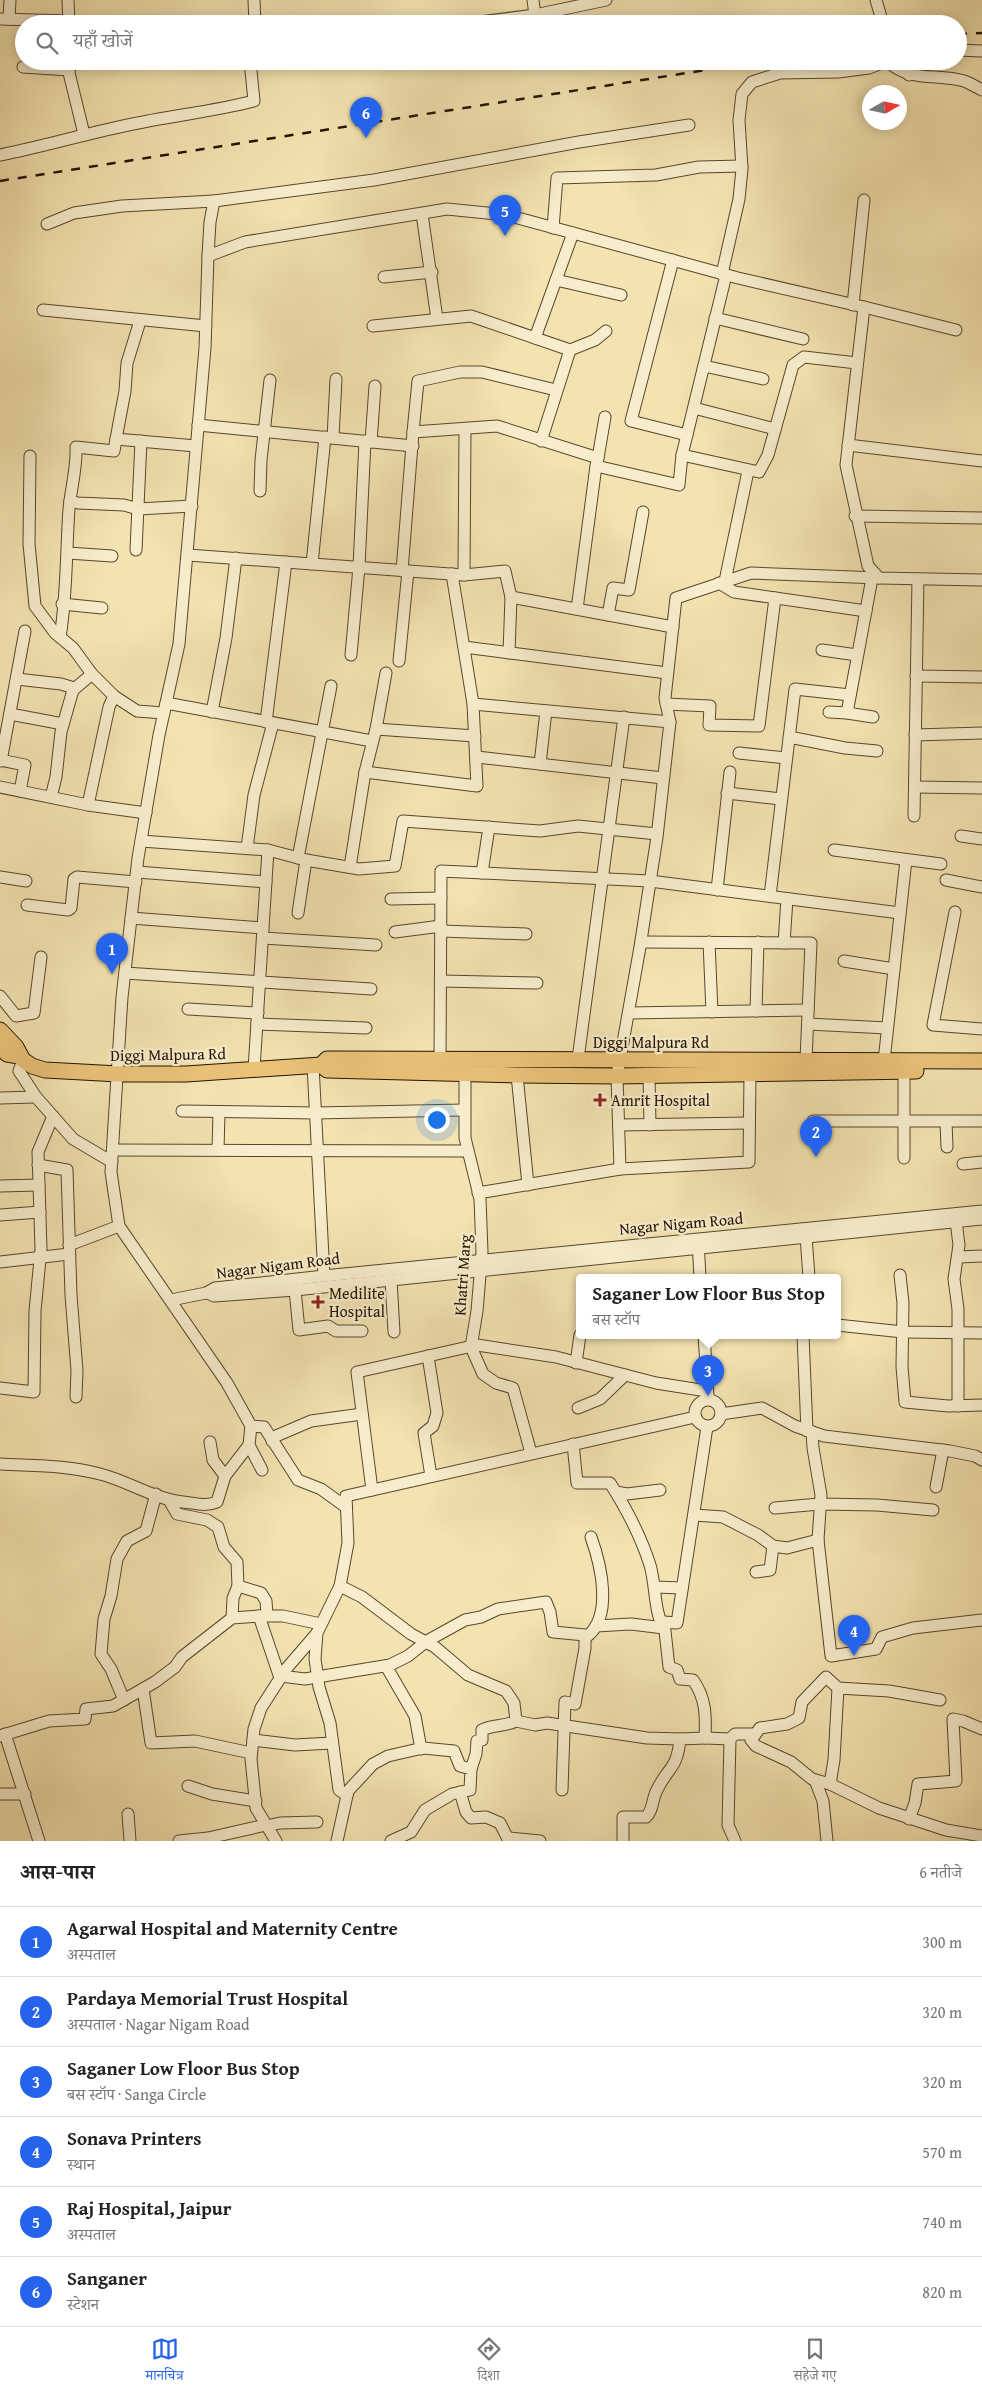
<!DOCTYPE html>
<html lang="hi">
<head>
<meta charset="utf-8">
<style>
  :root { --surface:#fff; --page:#f2f2f2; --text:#222; --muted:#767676; --line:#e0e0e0; --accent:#2563eb }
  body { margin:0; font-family:"Gentium Book Plus","Noto Serif Devanagari",serif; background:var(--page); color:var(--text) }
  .compass { position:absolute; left:862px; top:85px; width:45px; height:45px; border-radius:50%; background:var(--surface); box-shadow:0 2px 12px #0003; rotate:81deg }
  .you { position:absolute; left:436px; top:1119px; width:18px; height:18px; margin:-12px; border:4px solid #fff; border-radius:50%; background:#1a73e8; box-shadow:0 0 0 8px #1a73e833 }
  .badge { display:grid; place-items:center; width:32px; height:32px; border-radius:50%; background:var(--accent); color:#fff; font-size:16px; font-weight:700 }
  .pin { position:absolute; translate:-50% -41px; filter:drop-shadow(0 1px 2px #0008) }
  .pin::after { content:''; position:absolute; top:26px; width:18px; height:15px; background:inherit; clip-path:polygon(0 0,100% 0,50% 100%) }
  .popup { position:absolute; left:576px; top:1274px; width:265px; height:65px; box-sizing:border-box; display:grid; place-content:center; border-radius:5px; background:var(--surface); filter:drop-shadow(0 1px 4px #0005); font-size:16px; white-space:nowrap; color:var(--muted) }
  .popup b { font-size:19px; color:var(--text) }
  .popup::after { content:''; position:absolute; left:50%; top:100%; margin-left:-10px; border:10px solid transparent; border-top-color:var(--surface) }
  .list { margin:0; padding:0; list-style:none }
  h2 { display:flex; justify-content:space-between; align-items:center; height:65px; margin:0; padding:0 20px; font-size:21px }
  h2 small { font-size:16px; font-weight:400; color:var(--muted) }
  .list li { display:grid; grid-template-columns:32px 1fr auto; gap:15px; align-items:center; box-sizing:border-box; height:70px; padding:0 20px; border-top:1px solid var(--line) }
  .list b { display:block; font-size:19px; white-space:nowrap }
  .list p { margin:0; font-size:16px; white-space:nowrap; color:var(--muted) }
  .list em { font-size:16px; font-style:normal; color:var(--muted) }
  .icon { flex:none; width:28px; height:28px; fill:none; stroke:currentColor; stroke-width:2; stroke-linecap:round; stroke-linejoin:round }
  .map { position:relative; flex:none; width:982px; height:1841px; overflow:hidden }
  .search { position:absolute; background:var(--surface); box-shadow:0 2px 12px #0003; left:15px; right:15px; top:15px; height:55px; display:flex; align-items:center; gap:12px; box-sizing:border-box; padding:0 18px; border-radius:28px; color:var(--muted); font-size:19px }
  .sheet { height:485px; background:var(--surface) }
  nav { display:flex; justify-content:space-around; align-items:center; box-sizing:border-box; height:70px; border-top:1px solid var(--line); background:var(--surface); font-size:14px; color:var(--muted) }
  nav a { display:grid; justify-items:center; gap:2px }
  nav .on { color:var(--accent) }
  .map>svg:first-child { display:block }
</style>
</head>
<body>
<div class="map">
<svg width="982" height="1841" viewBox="0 0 982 1841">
  <rect width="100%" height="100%" fill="#f3e3b1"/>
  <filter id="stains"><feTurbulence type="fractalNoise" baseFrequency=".004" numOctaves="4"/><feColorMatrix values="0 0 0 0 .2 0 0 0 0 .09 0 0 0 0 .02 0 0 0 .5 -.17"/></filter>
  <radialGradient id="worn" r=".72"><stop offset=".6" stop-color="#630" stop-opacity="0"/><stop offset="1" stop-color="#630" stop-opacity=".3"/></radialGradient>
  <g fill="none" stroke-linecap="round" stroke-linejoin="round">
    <defs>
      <g id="minor">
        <path d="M68,0L69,24"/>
        <path d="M254,0L255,24"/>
        <path d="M533,0L535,15"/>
        <path d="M876,0L883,24"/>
        <path d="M0,19L68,21"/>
        <path d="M9,19L10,0"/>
        <path d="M464,24L535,15L606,0"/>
        <path d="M958,50L982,51"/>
        <path d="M70,61L69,73L84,134"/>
        <path d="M887,61C911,83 936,73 964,81C970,83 976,87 982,90"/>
        <path d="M23,67L69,70"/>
        <path d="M909,75L914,61"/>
        <path d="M0,155C46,146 91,132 138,123C177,115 215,111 254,101L250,61"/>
        <path d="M422,214L437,319"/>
        <path d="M47,224L74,213L122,206L214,201"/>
        <path d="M553,228L557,178L656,175L699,167L742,166"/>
        <path d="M208,256L210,222L214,201L374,180L579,142L689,125"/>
        <path d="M673,260L631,421L687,435"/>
        <path d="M722,274L739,199L742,169L739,120L742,94L752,82L780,73L838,72L869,68L887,61"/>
        <path d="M384,277L432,272"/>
        <path d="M556,280L621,295"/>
        <path d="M853,305L864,200"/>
        <path d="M864,307L956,330"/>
        <path d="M43,310L206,326"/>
        <path d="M715,318L803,339"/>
        <path d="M140,321L127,363L125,391L116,439L196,446"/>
        <path d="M373,326L471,316L570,350L595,340L606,331"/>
        <path d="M535,338L573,233"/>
        <path d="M704,366L763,379"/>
        <path d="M694,408L775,429"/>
        <path d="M198,425L413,446"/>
        <path d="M413,432L418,381L460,372H482L556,390"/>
        <path d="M333,438L336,379"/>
        <path d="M541,441L570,350"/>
        <path d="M371,442L375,386"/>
        <path d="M848,445L982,461"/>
        <path d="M682,455L759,472L768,455L793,365L804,357L857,363"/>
        <path d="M30,456L29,544L35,606L55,633L73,648L92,674L114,696L137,711L164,713"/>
        <path d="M598,458L605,417"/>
        <path d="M260,491L261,460L270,380"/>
        <path d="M70,501L78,503L124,505L138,509L192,506"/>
        <path d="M855,516L982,518"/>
        <path d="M136,550L141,441"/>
        <path d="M68,553L112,556"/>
        <path d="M188,555L464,575L505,571L511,597L509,653"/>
        <path d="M312,564L325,437"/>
        <path d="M402,571L413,432L497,426L598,458L596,466L679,485L682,455L726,275"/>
        <path d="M464,575L465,429"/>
        <path d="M872,578L847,713L873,717"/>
        <path d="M725,581L748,471"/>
        <path d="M719,583L734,592L866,611"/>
        <path d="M511,597L673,627"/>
        <path d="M62,604L102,608"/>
        <path d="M577,609L596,466"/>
        <path d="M608,615L613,588L629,590L643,512"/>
        <path d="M60,637C67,596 66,550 69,509C71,488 77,467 76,447L114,451L116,439"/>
        <path d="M464,647L667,673"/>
        <path d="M822,650L857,655"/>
        <path d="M351,655L359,567L365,441"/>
        <path d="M399,661L408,571"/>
        <path d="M916,676L982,677"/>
        <path d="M17,679L61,684L74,688"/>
        <path d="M166,703L372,741"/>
        <path d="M473,704L670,722"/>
        <path d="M666,704L710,706L709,725L759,726L775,598"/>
        <path d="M212,712L226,638L236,558"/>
        <path d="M829,712L847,713"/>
        <path d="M10,714L63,724"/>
        <path d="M266,722L286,562"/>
        <path d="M376,729L475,736"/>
        <path d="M915,735L982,733"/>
        <path d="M789,737L845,748L877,751"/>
        <path d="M739,753L786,758"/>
        <path d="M477,757L663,778"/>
        <path d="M0,760L25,765L20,791"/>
        <path d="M1,761L25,631"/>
        <path d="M540,764L546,711"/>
        <path d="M365,772L477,786L473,704L452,574"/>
        <path d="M0,787L88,805L146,813"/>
        <path d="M915,787L982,788"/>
        <path d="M727,793L781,799"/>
        <path d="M51,797L56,777L61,732L73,690L92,674"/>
        <path d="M88,805L109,707L114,696"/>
        <path d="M914,816L918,579"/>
        <path d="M961,836L982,839"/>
        <path d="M141,841L268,850L306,860L359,869L395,866L403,821L540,831L578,826L657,834"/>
        <path d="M247,848L254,795L273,723"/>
        <path d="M834,850L941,864"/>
        <path d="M298,858L331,686"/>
        <path d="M350,867L365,772L376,729L386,673"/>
        <path d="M137,872L266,882"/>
        <path d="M482,873L489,827"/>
        <path d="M0,877L26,881"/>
        <path d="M946,880L982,887"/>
        <path d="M717,890L730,772"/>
        <path d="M770,896L795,689L850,695"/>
        <path d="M391,899L441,898"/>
        <path d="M27,905L68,910L71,908L74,879L77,877L136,882"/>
        <path d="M955,912L933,1025L982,1029"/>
        <path d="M298,913L306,860"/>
        <path d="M131,918L263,928"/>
        <path d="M441,931L526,934"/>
        <path d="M395,932L441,926"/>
        <path d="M263,938L376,945"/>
        <path d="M641,942L811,943L806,1060"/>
        <path d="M709,942L712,1012"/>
        <path d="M784,943L787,899"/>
        <path d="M844,961L894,969"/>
        <path d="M125,973L371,989"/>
        <path d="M441,981L537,983"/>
        <path d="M0,996L16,1016L34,1013L41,957"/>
        <path d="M188,1009L258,1013"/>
        <path d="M756,1011L758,942"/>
        <path d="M629,1013L808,1010"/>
        <path d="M257,1024L366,1028"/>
        <path d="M808,1024L887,1028"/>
        <path d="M578,1059L624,717"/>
        <path d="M23,1060L19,1071L36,1097L73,1139L112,1162"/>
        <path d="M884,1061L906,860"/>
        <path d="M313,1065L324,1276"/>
        <path d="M440,1066L441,871L650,881L900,913"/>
        <path d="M254,1069L268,850"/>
        <path d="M904,1071V1158"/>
        <path d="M465,1074V1138L480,1199L482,1252L477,1311L471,1347L483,1374L496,1383L513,1388L531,1453"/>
        <path d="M517,1075L528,1185"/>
        <path d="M649,1075L650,1125"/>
        <path d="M0,1098L36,1097"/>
        <path d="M182,1111L315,1113L464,1110"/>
        <path d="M813,1121H982"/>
        <path d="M946,1122L947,1147"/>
        <path d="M619,1125L749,1123"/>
        <path d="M113,1150L468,1151"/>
        <path d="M218,1150L219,1112"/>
        <path d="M963,1164L982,1162"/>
        <path d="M38,1165L67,1170L71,1295L77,1371L76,1397"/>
        <path d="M620,1169L617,1076L640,947L657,837L670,722L665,698L676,598L751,573L879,578"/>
        <path d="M0,1186L39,1185"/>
        <path d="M478,1193L620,1169L749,1162L750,1074"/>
        <path d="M0,1215L40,1212"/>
        <path d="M956,1221L959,1245L954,1279L958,1309V1406"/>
        <path d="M806,1236L809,1277"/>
        <path d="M698,1241L700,1277"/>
        <path d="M69,1245L119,1226"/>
        <path d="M958,1257L982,1256"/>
        <path d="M0,1262L69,1254"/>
        <path d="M900,1275L903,1303L902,1367L905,1402L948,1406L982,1405"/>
        <path d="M391,1280L394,1332"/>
        <path d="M295,1290L299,1330L328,1326L336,1331H362"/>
        <path d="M208,1293L214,1296L295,1290L982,1219"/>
        <path d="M171,1300L206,1293L215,1288L324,1276L982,1211"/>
        <path d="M837,1325L903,1332L982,1333"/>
        <path d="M704,1335L708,1396"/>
        <path d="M803,1335L807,1431"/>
        <path d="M428,1356L437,1413L433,1426L424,1433L431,1476"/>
        <path d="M576,1363L580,1335"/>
        <path d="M0,1388L34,1392L35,1311L41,1249L38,1152L53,1116"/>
        <circle cx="708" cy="1413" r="13"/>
        <path d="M578,1408L600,1399L625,1375"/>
        <path d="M721,1414L762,1408L795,1426L824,1436L950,1451L975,1456L982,1460"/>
        <path d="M251,1426L249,1445L262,1470"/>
        <path d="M812,1432L813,1448L821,1495L818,1540L831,1656L876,1649L882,1637L913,1628L982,1620"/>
        <path d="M272,1441L276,1436L311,1421L362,1414"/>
        <path d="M210,1442L213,1460L225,1476"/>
        <path d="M573,1444L577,1483H610C626,1508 641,1537 650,1565C656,1585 654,1613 664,1628"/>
        <path d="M0,1464C34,1466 66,1465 100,1474C128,1481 154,1499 183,1502C195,1503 205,1507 217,1502L225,1476L249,1445"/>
        <path d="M936,1487L943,1450"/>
        <path d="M372,1490L357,1372L477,1345L556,1357L656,1383L707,1391"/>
        <path d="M616,1492L627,1494L660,1490"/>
        <path d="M169,1500L177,1514L207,1520L218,1527L224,1547L237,1562L238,1586L261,1593L266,1601L267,1615"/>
        <path d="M346,1507L321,1489L298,1480L264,1427L251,1426L227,1383L119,1226L111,1172L122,997L138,858L159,735L179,644L205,348L208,256L245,242L447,209L507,215L738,278L864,307L846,465L868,566L879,578L982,580"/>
        <path d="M775,1508L819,1504L877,1505L933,1510"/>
        <path d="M694,1515L723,1517L758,1535L773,1546L787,1548L818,1540"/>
        <path d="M756,1572L770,1570L773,1546"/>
        <path d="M340,1586L362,1597L411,1634L435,1647L468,1675L506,1691L514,1703L516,1721C505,1727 494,1724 482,1730V1740L477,1741L476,1754L471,1769"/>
        <path d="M655,1587L682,1588"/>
        <path d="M259,1616H283L321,1624"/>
        <path d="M232,1618L233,1598L238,1586"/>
        <path d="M596,1626L631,1624L664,1628"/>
        <path d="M317,1633L315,1659L319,1687L330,1723L339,1790L347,1795"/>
        <path d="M585,1638C614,1618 601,1565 591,1537"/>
        <path d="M386,1666L415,1716L421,1749"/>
        <path d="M281,1676L305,1679L390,1665L408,1656L427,1641L465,1620L481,1617L498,1609L546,1602L550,1612L553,1632L585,1635V1648L575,1704L565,1702L562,1790"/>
        <path d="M838,1688L826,1677L802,1702L799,1718L787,1724L760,1728L751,1740L756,1746L791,1762L812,1779L830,1784L879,1808L946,1830L982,1836"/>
        <path d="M143,1689L151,1743L195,1741L251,1753"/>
        <path d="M124,1700L111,1669L101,1654L104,1619L111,1596L117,1559L127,1541L146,1531L156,1494"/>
        <path d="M516,1721L535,1725L547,1723L647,1738L680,1739"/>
        <path d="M5,1734L39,1841"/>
        <path d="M0,1736L49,1721L85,1719L86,1709L113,1706L155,1682L175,1667L182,1657L232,1618L259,1616L280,1678"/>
        <path d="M705,1738L730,1739"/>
        <path d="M253,1740L295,1745L332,1743"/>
        <path d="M815,1780L823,1801L827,1841"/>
        <path d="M830,1784L834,1760L838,1688L889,1691L940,1700"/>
        <path d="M188,1786L212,1794L256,1801"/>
        <path d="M460,1792L466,1812L471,1818L486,1817L500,1823L509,1841"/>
        <path d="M0,1794H25"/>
        <path d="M128,1814L130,1841"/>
        <path d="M909,1819L915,1803L918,1784L956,1781L953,1719L963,1721L982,1729"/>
        <path d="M267,1826L280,1823L317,1822"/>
        <path d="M509,1838L540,1841"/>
        <path d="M179,1841L208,1838L266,1825"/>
        <path d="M276,1841L256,1808L251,1759L254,1729L261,1708L286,1669L317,1633L340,1586L348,1543L346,1496L695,1417"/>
        <path d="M337,1841L348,1791L373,1764L388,1756L423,1748L454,1751L460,1766L471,1769L470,1790L452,1794L425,1810L411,1832L391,1841"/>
        <path d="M623,1841V1817H646C653,1811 652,1800 656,1792C667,1767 677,1771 680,1739L705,1738C706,1716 706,1698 693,1680L680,1679L677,1670L669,1667L664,1622L677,1623L707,1427"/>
        <path d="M735,1841L728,1825L730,1739L735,1734H755"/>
      </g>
      <g id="major">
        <path d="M0,1030L16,1047L23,1060L32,1066L45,1070L119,1074H186L321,1065L327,1059L982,1061"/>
        <path d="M0,1047L7,1054L19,1056"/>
        <path d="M321,1065L327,1070L517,1075L617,1076L916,1071"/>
      </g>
    </defs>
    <use href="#minor" stroke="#57472c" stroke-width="13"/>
    <use href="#major" stroke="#231300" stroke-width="17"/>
    <use href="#minor" stroke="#f7edcc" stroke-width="11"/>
    <use href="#major" stroke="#eac278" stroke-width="15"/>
    <g stroke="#231300" stroke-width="2.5" stroke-dasharray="9 9" stroke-linecap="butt">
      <path d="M958,34L982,33"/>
      <path d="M0,181L763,61"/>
    </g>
  </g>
  <g fill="#8f2418" stroke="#f7edcc" stroke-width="2">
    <path d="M597.5 1092.5h5v5h5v5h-5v5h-5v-5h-5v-5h5z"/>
    <path d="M315.5 1294.5h5v5h5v5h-5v5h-5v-5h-5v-5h5z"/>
  </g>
  <g text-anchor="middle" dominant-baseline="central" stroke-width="4.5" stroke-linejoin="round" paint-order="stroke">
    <g font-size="16" fill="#231300" stroke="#f7edcc">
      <text x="651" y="1042">Diggi Malpura Rd</text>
      <text transform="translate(168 1054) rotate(-1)">Diggi Malpura Rd</text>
      <text transform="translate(681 1223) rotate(-5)">Nagar Nigam Road</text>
      <text transform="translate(278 1265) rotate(-7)">Nagar Nigam Road</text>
      <text transform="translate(462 1275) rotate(-86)">Khatri Marg</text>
    </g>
    <g font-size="16" fill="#231300" stroke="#f7edcc" text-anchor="start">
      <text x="611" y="1100">Amrit Hospital</text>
      <text x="329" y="1293">Medilite<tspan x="329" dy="18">Hospital</tspan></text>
    </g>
  </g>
  <rect width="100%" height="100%" filter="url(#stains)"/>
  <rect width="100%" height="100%" fill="url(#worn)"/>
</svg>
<svg class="compass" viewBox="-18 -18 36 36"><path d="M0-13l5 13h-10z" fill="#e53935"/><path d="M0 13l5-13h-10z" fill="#767676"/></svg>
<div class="you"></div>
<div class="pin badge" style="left:112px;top:974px">1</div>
<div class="pin badge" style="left:816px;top:1157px">2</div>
<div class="pin badge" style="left:708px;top:1396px">3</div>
<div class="popup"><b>Saganer Low Floor Bus Stop</b>बस स्टॉप</div>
<div class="pin badge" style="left:854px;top:1656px">4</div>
<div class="pin badge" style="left:505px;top:236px">5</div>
<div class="pin badge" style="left:366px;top:138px">6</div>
<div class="search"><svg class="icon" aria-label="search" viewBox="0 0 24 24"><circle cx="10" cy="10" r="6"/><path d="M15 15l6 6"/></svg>यहाँ खोजें</div>
</div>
<section class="sheet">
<h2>आस-पास<small>6 नतीजे</small></h2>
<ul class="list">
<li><span class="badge">1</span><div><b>Agarwal Hospital and Maternity Centre</b><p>अस्पताल</p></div><em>300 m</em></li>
<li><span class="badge">2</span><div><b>Pardaya Memorial Trust Hospital</b><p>अस्पताल · Nagar Nigam Road</p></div><em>320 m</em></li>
<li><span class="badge">3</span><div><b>Saganer Low Floor Bus Stop</b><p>बस स्टॉप · Sanga Circle</p></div><em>320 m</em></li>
<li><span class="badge">4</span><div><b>Sonava Printers</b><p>स्थान</p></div><em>570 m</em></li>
<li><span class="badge">5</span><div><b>Raj Hospital, Jaipur</b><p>अस्पताल</p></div><em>740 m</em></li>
<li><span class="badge">6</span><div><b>Sanganer</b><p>स्टेशन</p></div><em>820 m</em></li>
</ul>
</section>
<nav>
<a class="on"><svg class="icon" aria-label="map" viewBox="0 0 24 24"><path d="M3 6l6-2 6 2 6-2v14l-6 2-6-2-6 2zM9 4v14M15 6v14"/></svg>मानचित्र</a>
<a><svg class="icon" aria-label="directions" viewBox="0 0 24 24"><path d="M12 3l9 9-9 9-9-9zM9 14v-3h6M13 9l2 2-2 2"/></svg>दिशा</a>
<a><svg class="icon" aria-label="saved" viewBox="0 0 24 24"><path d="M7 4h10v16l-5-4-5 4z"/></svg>सहेजे गए</a>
</nav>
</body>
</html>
